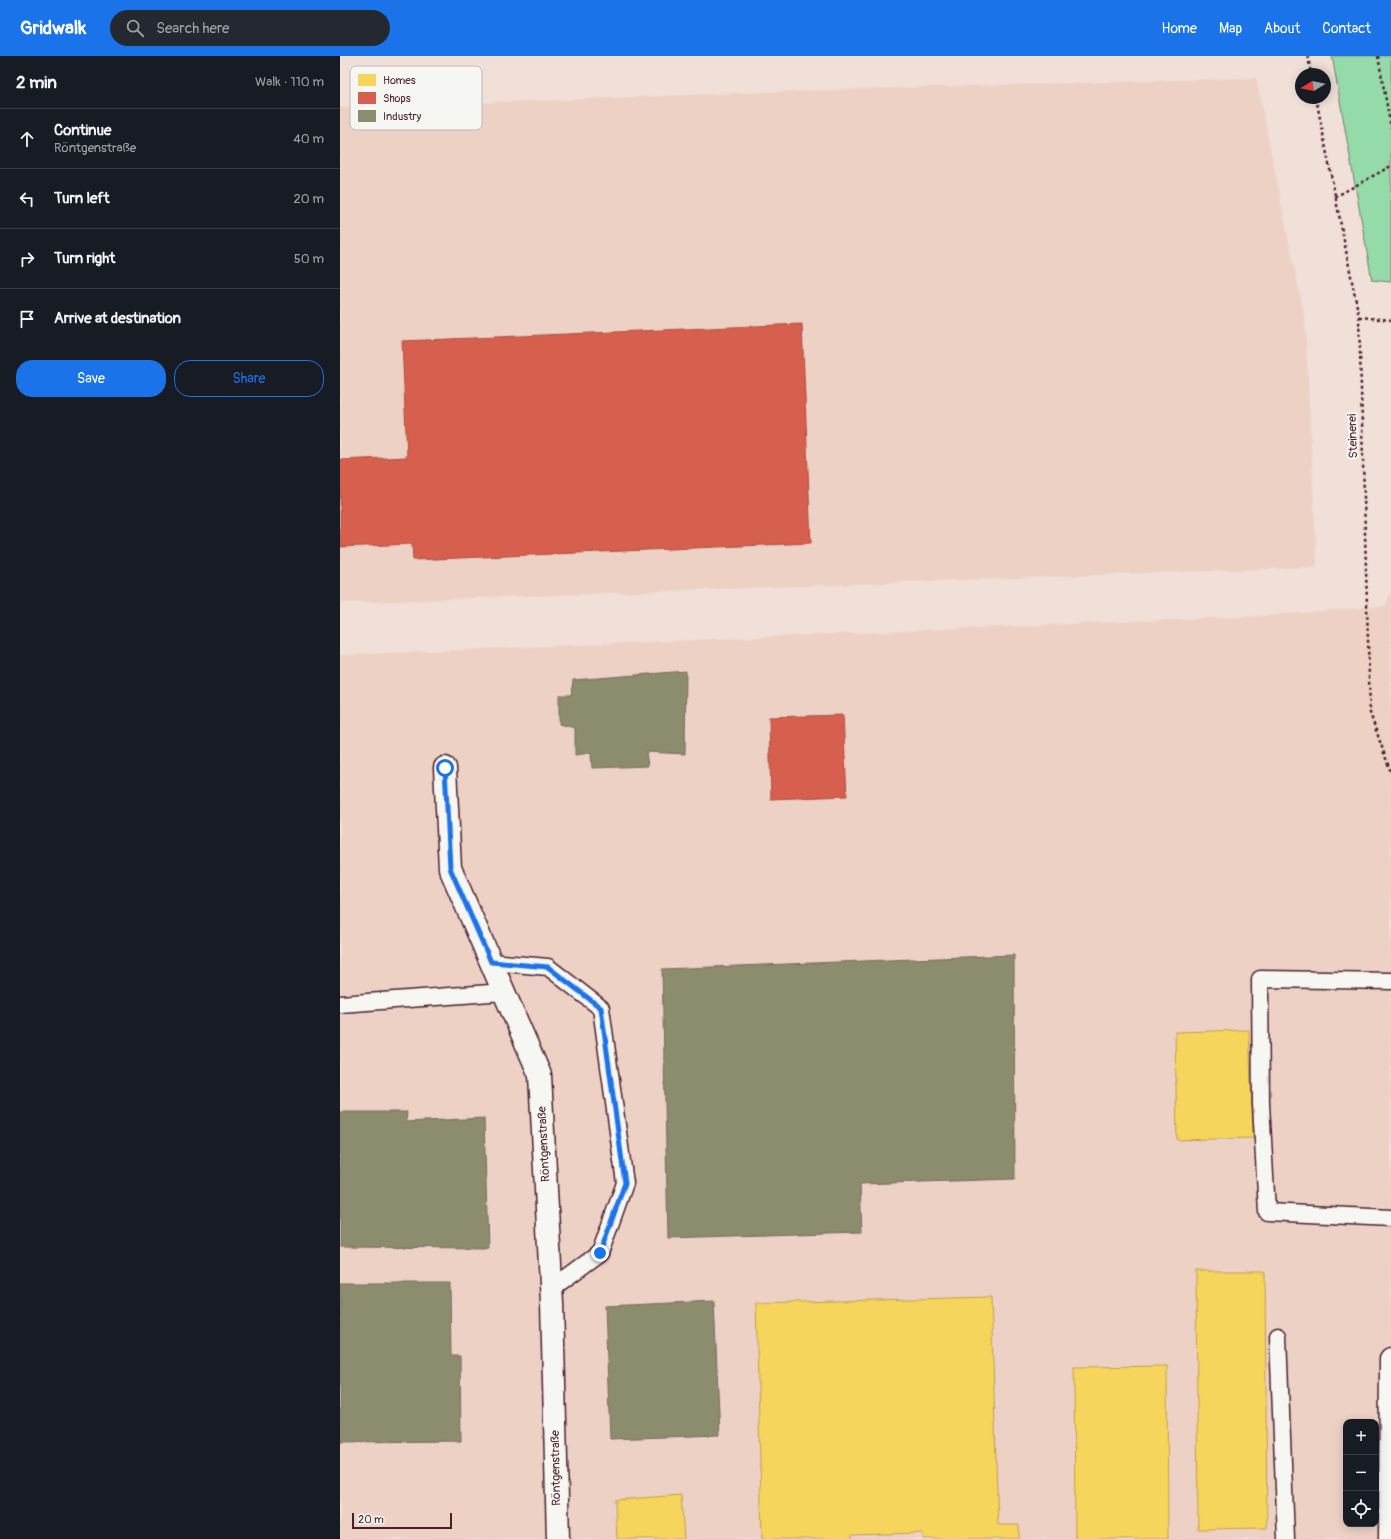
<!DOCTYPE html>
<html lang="en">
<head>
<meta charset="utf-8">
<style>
  :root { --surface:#171b24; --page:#242831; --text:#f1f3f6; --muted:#9ea1a6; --line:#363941; --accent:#1a73e8 }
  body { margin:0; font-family:Pangolin,sans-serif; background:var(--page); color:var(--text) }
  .controls { position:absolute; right:12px; bottom:12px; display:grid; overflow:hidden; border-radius:8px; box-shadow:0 2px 10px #0003 }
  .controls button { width:36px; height:36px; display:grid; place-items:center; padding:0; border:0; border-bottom:1px solid var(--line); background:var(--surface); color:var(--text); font:20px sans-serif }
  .compass { position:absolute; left:955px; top:12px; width:36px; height:36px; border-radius:50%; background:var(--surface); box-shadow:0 2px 10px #0003; rotate:260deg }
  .scale { position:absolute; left:12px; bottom:10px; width:100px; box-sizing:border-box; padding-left:4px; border:2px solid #4a1f2b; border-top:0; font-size:11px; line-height:14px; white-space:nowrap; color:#4a1f2b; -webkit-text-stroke:3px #f6f6f2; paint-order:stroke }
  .stop { position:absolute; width:12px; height:12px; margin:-9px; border:3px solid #1a73e8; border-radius:50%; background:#fff }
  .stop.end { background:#1a73e8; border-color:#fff; box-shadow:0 1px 4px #0008 }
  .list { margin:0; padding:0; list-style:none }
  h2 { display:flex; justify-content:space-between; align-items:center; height:52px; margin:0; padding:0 16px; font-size:17px }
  h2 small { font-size:13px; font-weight:400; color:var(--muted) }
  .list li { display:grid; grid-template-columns:26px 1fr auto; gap:12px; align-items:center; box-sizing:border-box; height:60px; padding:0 16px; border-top:1px solid var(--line) }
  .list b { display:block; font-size:15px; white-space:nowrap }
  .list p { margin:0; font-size:13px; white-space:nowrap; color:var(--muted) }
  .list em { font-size:13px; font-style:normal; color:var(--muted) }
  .actions { display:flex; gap:8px; padding:12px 16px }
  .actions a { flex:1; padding:9px 0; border:1px solid var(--accent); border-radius:16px; text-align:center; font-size:14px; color:var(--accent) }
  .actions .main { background:var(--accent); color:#fff }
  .icon { flex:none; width:22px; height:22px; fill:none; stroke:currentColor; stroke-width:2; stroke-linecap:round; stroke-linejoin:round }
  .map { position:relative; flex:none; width:1051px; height:1483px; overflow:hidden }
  header { display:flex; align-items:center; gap:24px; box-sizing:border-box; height:56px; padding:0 20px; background:var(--accent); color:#fff }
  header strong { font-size:19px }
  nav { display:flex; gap:22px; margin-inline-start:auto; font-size:14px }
  .search { width:280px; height:36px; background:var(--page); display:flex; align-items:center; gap:10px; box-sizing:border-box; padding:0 14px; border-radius:22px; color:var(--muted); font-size:15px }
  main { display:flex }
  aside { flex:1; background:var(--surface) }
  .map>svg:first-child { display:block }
</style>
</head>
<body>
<header>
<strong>Gridwalk</strong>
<div class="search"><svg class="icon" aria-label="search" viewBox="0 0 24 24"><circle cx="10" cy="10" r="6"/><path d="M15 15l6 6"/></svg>Search here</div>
<nav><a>Home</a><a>Map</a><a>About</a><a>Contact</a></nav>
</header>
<main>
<aside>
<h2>2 min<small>Walk · 110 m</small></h2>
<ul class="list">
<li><svg class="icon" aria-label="ahead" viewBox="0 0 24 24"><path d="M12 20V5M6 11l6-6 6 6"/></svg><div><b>Continue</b><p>Röntgenstraße</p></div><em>40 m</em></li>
<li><svg class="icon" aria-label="left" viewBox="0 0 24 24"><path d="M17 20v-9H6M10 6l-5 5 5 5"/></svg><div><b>Turn left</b></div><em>20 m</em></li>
<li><svg class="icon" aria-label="right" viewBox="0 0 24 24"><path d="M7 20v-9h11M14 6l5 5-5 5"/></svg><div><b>Turn right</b></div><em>50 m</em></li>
<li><svg class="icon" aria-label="arrive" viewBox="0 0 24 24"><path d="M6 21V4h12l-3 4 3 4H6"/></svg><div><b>Arrive at destination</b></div></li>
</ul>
<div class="actions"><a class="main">Save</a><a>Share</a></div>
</aside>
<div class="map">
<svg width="1051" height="1483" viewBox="0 0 1051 1483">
  <rect width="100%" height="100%" fill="#f1e0d8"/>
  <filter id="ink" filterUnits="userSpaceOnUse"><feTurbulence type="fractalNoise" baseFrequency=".025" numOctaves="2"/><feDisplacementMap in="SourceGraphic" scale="8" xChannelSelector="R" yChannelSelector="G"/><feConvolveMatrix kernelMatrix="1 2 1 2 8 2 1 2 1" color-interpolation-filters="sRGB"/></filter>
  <g filter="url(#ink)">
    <g fill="#edd1c5" fill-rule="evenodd">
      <path d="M916,22L965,264L977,511L0,547V52L486,34Z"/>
      <path d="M1051,536V1483H0V599L921,560L1045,550ZM1006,1366H1036V1468H1006Z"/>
    </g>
    <path fill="#95dba9" stroke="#707d6a" d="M992,0H1051V226L1032,224Z"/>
    <g fill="#f6d55c" stroke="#c29e4d">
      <path d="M909,974L913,1082L837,1084L835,976Z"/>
      <path d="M856,1215H925L927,1472L858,1473Z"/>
      <path d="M651,1241L658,1469H679V1483H583V1477L512,1479V1483H422L416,1247Z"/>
      <path d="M827,1310L828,1483H735L734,1311Z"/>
      <path d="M341,1439L344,1483H277L275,1444Z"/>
    </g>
    <g fill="#d6604d" stroke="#ac4c43">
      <path d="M462,268L471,487L73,504L72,488L0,491V404L67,401L62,285Z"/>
      <path d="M503,659L507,740L431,743L429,661Z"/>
    </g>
    <g fill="#8c8c6e" stroke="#786b5a">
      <path d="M346,615L345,698L306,696L308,710L252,712L251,697L235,699V672L219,668V639H231L233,624Z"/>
      <path d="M674,899L675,1123L520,1128L522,1176L328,1182L322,913Z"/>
      <path d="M0,1056H67L66,1066L144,1062L148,1192L0,1191Z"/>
      <path d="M0,1227H110L111,1300H120L121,1385L0,1386Z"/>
      <path d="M374,1245L380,1379L270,1383L265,1250Z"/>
    </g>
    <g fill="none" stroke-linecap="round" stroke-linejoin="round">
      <defs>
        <g id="lane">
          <path d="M151,906L208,911L261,952L285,1127L260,1197L211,1233"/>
          <path d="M1051,925L920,923L921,1048L927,1156L1051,1162"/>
          <path d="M0,948L164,936"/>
          <path d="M938,1280L946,1483"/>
        </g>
        <g id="street">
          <path d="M105,712L110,812L200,1019L212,1247L218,1483"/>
          <path d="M1050,1483L1051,1303"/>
        </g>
      </defs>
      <use href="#lane" stroke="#4a1f2b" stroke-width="19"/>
      <use href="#street" stroke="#4a1f2b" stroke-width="25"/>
      <g stroke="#4a1f2b" stroke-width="2.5" stroke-dasharray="3 3" stroke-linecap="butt">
        <path d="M968,0L971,18"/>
        <path d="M1038,0L1051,72"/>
        <path d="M976,42L1019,261L1030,657L1051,717"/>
        <path d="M995,141L1051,110"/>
        <path d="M1019,261L1051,264"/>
      </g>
      <use href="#lane" stroke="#f6f6f2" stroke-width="16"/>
      <use href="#street" stroke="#f6f6f2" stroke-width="22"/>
    </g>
  </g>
  <g fill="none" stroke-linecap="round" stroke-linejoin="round" filter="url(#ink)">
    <path stroke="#1a73e8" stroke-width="5" d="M105,712L110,812L151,906L208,911L261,952L285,1127L260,1197"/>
  </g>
  <g text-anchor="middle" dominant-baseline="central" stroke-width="4" stroke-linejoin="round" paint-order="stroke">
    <g font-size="12" fill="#4a1f2b" stroke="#f6f6f2">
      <text transform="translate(1013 380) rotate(-92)">Steinerei</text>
      <text transform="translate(204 1088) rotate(-93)">Röntgenstraße</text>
      <text transform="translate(216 1412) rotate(-91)">Röntgenstraße</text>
    </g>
  </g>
  <rect x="10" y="10" width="132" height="64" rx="6" fill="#f6f6f2" stroke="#c2b6b6" stroke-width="1"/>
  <rect x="18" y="18" width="18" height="12" fill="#f6d55c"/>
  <rect x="18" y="36" width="18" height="12" fill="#d6604d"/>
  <rect x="18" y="54" width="18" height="12" fill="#8c8c6e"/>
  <g font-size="11" fill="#4a1f2b">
    <text x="43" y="28">Homes</text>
    <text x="43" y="46">Shops</text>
    <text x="43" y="64">Industry</text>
  </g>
</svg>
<div class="controls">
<button>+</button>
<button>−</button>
<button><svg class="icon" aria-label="locate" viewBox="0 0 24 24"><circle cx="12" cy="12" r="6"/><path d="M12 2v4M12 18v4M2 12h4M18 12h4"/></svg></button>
</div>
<svg class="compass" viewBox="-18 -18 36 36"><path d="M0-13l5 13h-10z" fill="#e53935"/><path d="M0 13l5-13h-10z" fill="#9ea1a6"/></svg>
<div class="scale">20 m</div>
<div class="stop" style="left:105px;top:712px"></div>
<div class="stop end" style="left:260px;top:1197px"></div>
</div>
</main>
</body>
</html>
